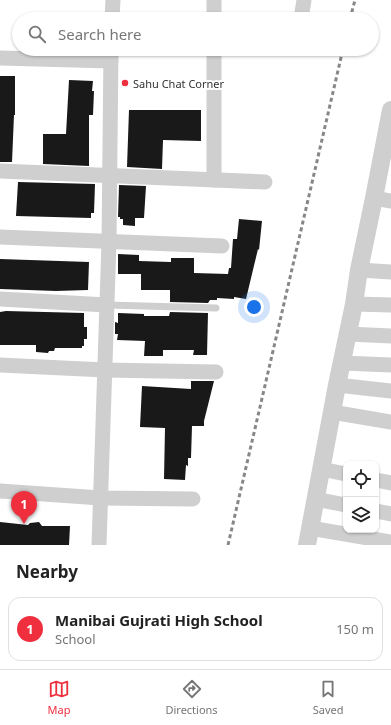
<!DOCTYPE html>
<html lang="en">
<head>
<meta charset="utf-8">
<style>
  :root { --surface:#fff; --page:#f2f2f2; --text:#222; --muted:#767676; --line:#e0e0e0; --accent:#ef2f3e }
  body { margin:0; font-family:"Noto Sans",sans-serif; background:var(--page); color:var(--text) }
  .controls { position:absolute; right:12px; bottom:12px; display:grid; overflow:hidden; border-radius:8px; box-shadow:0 1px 3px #0004 }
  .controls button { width:36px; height:36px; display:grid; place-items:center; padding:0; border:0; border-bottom:1px solid var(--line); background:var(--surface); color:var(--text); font:20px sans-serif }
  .you { position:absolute; left:254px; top:307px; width:14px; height:14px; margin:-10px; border:3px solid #fff; border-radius:50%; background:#1a73e8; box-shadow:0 0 0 6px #1a73e833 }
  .badge { display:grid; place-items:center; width:26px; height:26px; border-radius:50%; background:var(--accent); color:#fff; font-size:13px; font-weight:700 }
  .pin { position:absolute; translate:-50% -33px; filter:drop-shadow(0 1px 2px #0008) }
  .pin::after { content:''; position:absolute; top:21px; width:14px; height:12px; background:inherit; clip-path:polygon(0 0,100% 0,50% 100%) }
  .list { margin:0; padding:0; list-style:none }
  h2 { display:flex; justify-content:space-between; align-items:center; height:52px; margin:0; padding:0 16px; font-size:17px }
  h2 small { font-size:13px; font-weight:400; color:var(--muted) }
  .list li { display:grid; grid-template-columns:26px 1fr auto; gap:12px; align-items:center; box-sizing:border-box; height:64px; margin:0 8px 8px; padding:0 8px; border:1px solid var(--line); border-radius:12px }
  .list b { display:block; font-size:15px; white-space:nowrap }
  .list p { margin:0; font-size:13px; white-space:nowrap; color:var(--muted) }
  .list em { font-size:13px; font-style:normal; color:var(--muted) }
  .icon { flex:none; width:22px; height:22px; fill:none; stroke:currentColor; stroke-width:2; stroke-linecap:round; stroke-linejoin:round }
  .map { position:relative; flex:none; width:391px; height:545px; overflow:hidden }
  .search { position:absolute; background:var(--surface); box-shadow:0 1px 3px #0004; left:12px; right:12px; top:12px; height:44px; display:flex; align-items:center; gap:10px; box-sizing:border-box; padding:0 14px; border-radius:22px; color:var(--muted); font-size:15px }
  .sheet { height:124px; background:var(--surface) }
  nav { display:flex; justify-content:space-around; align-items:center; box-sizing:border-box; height:56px; border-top:1px solid var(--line); background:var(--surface); font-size:11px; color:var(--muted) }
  nav a { display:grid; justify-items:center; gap:2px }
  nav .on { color:var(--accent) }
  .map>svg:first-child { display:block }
</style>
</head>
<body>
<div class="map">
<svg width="391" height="545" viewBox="0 0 391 545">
  <rect width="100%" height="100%" fill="#fff"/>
  <g fill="#191919">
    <path d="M0,76H15V115H14L12,162H0Z"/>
    <path d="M69,80L93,81L92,91H94L93,115H89V166L43,164V134H66Z"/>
    <path d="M129,110H201V141L163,140L162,169L127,167Z"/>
    <path d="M18,182L95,184L94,213H91V218L16,216Z"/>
    <path d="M119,185L146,186L144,218H135V226L123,225V219H120V217H118Z"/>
    <path d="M239,219L262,221L259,250L258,249L246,299L234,297V299L217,298V300H210L208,303L170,302V290H141V274H118V254L139,255V261L171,262V258H194V273L228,274L229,268H231L233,239H237Z"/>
    <path d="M0,259L89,262L88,290L56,291L0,289Z"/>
    <path d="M6,311L84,313V327H87V339H84V346H82V348H55L54,351H49L48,353L36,352V345H0V312Z"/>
    <path d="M170,312L208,313L207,355H193L194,350H163V356H144L145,341L117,340L118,334H115V322L118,323V313L144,314V316H169Z"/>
    <path d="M191,381H214L204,421V426H192L191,458H188V466L186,465L185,480L164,479L165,428L140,427L142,386L191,389Z"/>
    <path d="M0,522L28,525L30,523L39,522L42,526H70L69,545H0Z"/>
  </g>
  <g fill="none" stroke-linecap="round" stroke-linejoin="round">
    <path stroke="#cfcfcf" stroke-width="7" d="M107,305L216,308"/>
    <g stroke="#cfcfcf" stroke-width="15">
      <path d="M214,0V19"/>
      <path d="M112,19L113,0"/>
      <path d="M301,19L304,0"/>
      <path d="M214,49V180"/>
      <path d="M0,58L111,61"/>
      <path d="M0,171L265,182"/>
      <path d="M374,198L391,201"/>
      <path d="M0,237L222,246"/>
      <path d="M359,270L391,272"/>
      <path d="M0,299L107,305"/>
      <path d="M354,304L391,305"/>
      <path d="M348,334L391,336"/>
      <path d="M342,363L391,365"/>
      <path d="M0,365L105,370L216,372"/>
      <path d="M337,385L391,391"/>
      <path d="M332,412L391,422"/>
      <path d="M321,469L346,474"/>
      <path d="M376,480L391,483"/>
      <path d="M0,491L101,498L193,499"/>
      <path d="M315,499L346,505"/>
      <path d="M376,511L391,514"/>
      <path d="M310,528L391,542"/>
      <path d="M99,545L109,242L111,49"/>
    </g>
    <path stroke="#cfcfcf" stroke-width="18" d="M307,545L337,385L354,304L359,270L374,198L391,110"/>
    <g stroke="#878787" stroke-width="3" stroke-dasharray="4 3" stroke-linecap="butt">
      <path d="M350,19L355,0"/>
      <path d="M228,545L343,49"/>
    </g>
  </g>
  <circle fill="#ef2f3e" stroke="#fff" stroke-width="1.5" cx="125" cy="83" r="4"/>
  <g text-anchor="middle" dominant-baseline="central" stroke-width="4" stroke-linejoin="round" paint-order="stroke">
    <g font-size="11" fill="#323232" stroke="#fff" text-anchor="start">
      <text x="133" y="83">Sahu Chat Corner</text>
    </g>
  </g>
</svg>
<div class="controls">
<button><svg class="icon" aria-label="locate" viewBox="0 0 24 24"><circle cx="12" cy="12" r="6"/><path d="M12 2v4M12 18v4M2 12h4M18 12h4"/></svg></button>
<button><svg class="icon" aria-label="layers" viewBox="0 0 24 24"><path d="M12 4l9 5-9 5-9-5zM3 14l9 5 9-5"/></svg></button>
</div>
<div class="you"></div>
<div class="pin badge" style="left:24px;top:524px">1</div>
<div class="search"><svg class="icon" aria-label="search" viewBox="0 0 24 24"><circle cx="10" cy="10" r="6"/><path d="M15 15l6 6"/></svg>Search here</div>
</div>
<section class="sheet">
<h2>Nearby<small></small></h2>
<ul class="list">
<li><span class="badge">1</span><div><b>Manibai Gujrati High School</b><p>School</p></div><em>150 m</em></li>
</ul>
</section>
<nav>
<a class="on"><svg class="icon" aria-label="map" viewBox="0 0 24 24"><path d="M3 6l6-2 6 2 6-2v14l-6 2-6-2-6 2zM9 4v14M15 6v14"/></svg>Map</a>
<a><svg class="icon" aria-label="directions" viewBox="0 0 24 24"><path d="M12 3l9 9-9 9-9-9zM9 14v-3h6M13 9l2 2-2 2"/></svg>Directions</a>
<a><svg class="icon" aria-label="saved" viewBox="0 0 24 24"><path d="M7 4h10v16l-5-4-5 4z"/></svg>Saved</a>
</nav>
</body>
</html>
